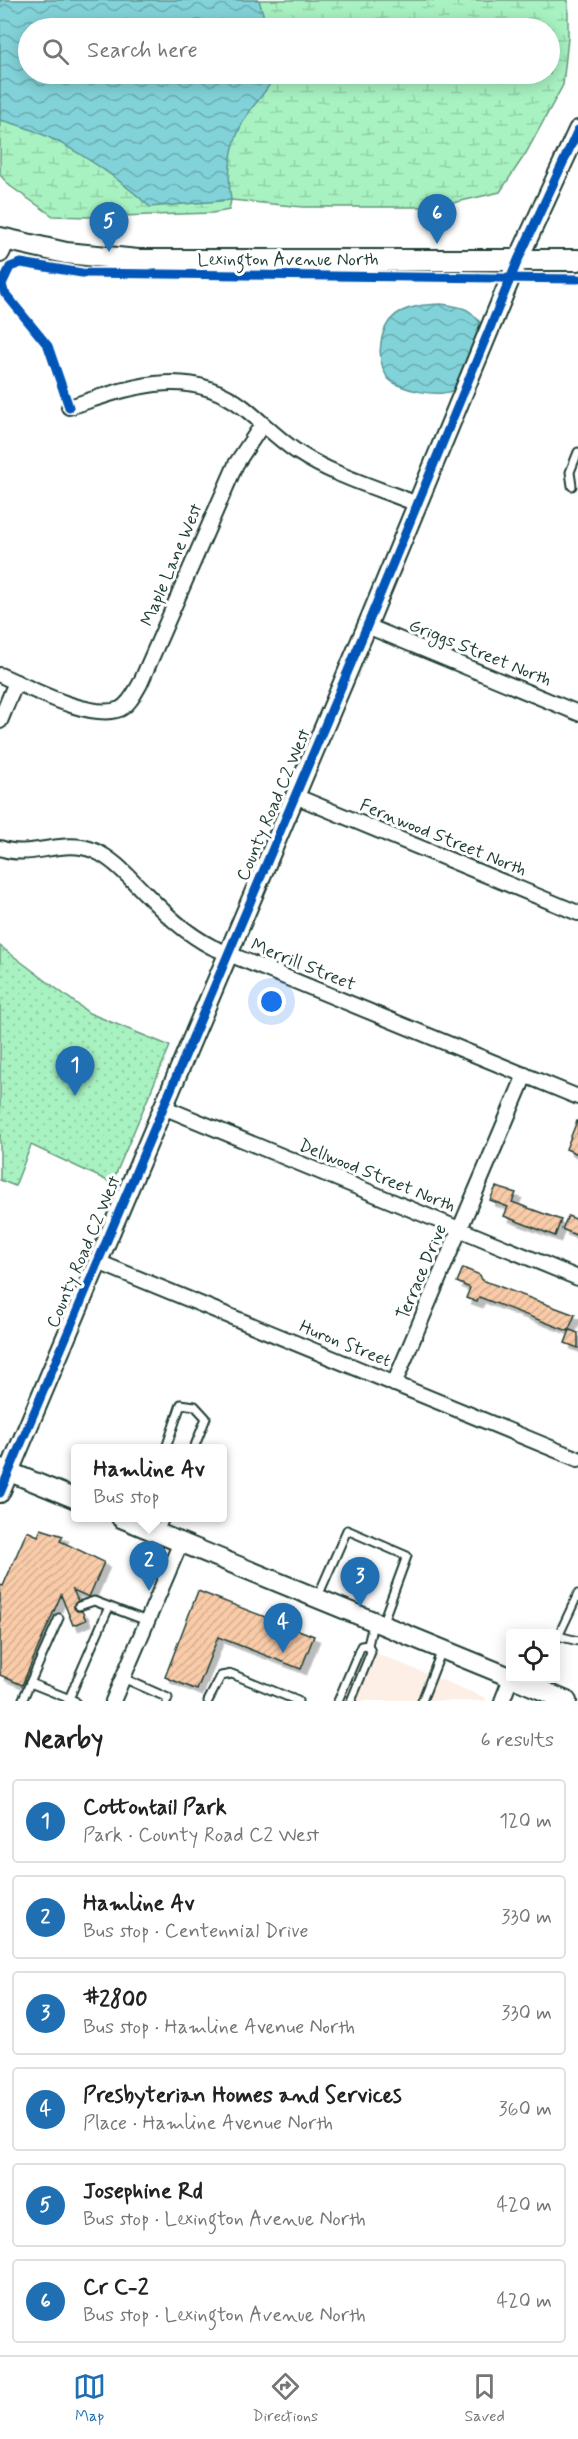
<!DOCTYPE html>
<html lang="en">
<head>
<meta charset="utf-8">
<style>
  :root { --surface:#fff; --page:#f2f2f2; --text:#222; --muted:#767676; --line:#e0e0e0; --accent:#1f6fb2 }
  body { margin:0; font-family:Mynerve,sans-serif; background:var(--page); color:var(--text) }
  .controls { position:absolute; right:18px; bottom:18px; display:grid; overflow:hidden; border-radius:6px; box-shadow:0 3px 15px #0003 }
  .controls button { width:54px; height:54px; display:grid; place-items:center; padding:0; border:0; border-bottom:2px solid var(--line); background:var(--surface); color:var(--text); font:30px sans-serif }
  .you { position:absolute; left:272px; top:1002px; width:21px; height:21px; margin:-15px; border:4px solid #fff; border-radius:50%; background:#1a73e8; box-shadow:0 0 0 9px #1a73e833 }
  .badge { display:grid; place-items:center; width:39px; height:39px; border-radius:50%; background:var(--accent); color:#fff; font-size:20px; font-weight:700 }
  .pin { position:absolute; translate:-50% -50px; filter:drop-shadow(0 2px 3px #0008) }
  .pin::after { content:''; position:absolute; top:32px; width:21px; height:18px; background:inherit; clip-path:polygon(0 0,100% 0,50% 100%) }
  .popup { position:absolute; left:71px; top:1444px; width:156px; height:78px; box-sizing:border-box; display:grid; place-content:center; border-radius:6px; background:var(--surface); filter:drop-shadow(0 2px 4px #0005); font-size:20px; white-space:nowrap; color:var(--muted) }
  .popup b { font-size:22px; color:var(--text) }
  .popup::after { content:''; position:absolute; left:50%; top:100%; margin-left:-12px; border:12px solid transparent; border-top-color:var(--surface) }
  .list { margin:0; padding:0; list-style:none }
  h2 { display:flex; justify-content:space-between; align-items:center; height:78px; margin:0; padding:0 24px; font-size:26px }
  h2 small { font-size:20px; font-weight:400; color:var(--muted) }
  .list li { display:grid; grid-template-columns:39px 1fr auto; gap:18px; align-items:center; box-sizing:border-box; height:84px; margin:0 12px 12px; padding:0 12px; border:2px solid var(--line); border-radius:6px }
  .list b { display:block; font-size:22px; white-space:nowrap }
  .list p { margin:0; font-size:20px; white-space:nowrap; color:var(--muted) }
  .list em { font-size:20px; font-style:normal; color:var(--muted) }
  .icon { flex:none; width:33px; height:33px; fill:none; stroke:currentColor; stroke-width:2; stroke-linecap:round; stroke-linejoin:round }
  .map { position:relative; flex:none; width:578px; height:1701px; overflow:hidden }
  .search { position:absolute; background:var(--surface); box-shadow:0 3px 15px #0003; left:18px; right:18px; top:18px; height:66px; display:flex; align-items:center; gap:15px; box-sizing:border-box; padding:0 21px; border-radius:33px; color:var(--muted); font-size:22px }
  .sheet { height:654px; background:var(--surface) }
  nav { display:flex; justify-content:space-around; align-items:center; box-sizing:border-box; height:84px; border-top:2px solid var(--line); background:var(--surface); font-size:16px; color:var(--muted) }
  nav a { display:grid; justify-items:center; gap:3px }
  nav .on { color:var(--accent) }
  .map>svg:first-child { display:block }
</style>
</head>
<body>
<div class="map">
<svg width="578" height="1701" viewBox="0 0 578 1701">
  <defs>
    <pattern id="wetland-marsh" width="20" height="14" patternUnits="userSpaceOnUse" patternTransform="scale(1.5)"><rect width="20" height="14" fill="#a8f2c1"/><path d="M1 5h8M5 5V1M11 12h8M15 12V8" fill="none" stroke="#90d0a6"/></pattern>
    <pattern id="park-dots" width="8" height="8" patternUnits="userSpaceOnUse" patternTransform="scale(1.5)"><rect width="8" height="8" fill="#a8f2c1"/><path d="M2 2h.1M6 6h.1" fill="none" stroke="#90d0a6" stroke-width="1.8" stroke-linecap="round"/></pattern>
    <pattern id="water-waves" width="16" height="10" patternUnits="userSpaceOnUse" patternTransform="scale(1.5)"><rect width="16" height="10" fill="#82d3d9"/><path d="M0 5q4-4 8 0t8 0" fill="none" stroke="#6aacb1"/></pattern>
    <pattern id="building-hatch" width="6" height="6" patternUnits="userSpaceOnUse" patternTransform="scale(1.5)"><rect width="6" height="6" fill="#f9cba8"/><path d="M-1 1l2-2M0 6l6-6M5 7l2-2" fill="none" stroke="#d5af91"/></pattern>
    <filter id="shadow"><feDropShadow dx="5.5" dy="5.5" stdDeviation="0" flood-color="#0004"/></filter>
  </defs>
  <rect width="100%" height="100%" fill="#fff"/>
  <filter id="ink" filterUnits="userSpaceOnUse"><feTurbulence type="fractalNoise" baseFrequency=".0167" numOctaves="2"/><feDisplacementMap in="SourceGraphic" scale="12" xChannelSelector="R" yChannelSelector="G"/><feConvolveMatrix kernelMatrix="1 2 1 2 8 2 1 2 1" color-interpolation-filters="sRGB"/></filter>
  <g filter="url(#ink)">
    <path fill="#fdefe5" d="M356,1645L486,1698L485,1701H333Z"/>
    <path fill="url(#wetland-marsh)" stroke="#64987a" stroke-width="1.5" fill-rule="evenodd" d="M0,0H568V38L563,85L526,153L500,192L435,207H303L231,200L229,210L212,213L89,217L53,216L10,186L0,175ZM28,28H550V74H28Z"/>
    <path fill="url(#park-dots)" stroke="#64987a" stroke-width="1.5" d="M0,946L89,1013L170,1046L112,1183L31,1145L15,1186L0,1180Z"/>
    <g fill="url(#water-waves)" stroke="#5a9797" stroke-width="1.5">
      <path d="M0,0H259L267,28H28V74H275C270,87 261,96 252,108C231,136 226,166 231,200L150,207C110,170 53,132 0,120Z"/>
      <path d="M441,304C466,307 470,308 485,329C478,348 473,376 455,389C443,399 396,390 387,377C375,357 379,324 400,312C413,305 427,305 441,304Z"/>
    </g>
    <g fill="url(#building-hatch)" stroke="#1f3d34" stroke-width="1.5" filter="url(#shadow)">
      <path d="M577,1121H578V1154L566,1149Z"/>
      <path d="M496,1187L516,1193L512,1202L561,1220L555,1236L504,1216L508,1207L490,1200Z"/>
      <path d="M568,1216L578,1220V1236L562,1229Z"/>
      <path d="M463,1268L480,1275L482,1280L575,1315L568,1331L479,1297L477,1302L466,1298L470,1288L457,1282Z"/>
      <path d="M570,1330L578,1333V1348L565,1343Z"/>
      <path d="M41,1529L63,1536L60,1541L104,1562L89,1597L73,1590L78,1601L74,1604V1608L77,1611H82L86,1620L73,1625L61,1595L22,1685L0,1675V1585L3,1586L27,1531L38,1536Z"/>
      <path d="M198,1591L314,1636L301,1669L218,1637L197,1690L165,1677Z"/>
    </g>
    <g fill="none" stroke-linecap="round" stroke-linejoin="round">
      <defs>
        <g id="service">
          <path d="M572,486L570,472L578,452"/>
          <path d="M166,1448L181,1404L195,1406L206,1418L194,1448"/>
          <path d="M159,1533L165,1518"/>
          <path d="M318,1596L347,1530L407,1556L382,1624"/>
          <path d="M79,1606L94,1601L147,1621"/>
          <path d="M558,1636L578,1641"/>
          <path d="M556,1641L578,1594"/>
          <path d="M123,1678L168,1698L167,1701"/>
          <path d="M30,1683L59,1618"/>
          <path d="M22,1701L30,1683L75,1701"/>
          <path d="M68,1701L109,1607"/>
          <path d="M208,1701L221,1676L232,1674L298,1701"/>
          <path d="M338,1701L361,1646L368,1645"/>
          <path d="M351,1701L371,1652L368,1645L373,1624"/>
          <path d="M422,1701L442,1650"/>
        </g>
        <g id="minor">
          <path d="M69,407C129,388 187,364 243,407C262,422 279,440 299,453C334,476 378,488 417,504"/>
          <path d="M367,626L578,713"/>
          <path d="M0,675C29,687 90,721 120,709C130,704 135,692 140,684L236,464L262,425"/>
          <path d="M0,721L16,682"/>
          <path d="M295,796L578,913"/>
          <path d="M0,848C32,860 62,837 95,851C113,859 127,875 141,889C163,911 183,932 212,947L578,1097"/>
          <path d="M163,1107L578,1278"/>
          <path d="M98,1262L578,1459"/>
          <path d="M394,1384L525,1075"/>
          <path d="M113,1701L181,1542"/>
          <path d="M502,1701L511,1678"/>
        </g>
        <g id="tertiary">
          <path d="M0,253L6,240"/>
          <path d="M0,1468L76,1499"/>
          <path d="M0,1493L367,626L518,260L578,130"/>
          <path d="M121,1518L510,1677"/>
          <path d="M513,1678L567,1701"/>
        </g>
        <path id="secondary" d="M0,238L66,253L138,260H578"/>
      </defs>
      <use href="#service" stroke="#1f3d34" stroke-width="11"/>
      <use href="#minor" stroke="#1f3d34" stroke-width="18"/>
      <use href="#tertiary" stroke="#1f3d34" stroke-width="22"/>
      <use href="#secondary" stroke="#1f3d34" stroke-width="24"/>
      <use href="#service" stroke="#fff" stroke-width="7"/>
      <use href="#minor" stroke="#fff" stroke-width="14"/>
      <use href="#tertiary" stroke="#fff" stroke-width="18"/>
      <use href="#secondary" stroke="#fff" stroke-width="20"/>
      <defs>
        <g id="cycleway">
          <path d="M69,407L48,346L4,292L2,284L10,267L21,263L82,273L578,279"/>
          <path d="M0,1493L367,626L518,260L578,130"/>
        </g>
      </defs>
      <use href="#cycleway" stroke="#fff" stroke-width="13"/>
      <use href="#cycleway" stroke="#0057b8" stroke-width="9"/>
    </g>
  </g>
  <g text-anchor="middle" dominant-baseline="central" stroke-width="6" stroke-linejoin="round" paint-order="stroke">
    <g font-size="18" fill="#1f3d34" stroke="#fff">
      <text x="288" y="260">Lexington Avenue North</text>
      <text transform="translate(172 565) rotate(-67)">Maple Lane West</text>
      <text transform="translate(480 653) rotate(22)">Griggs Street North</text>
      <text transform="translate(274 805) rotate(-67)">County Road C2 West</text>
      <text transform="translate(443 838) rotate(22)">Fernwood Street North</text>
      <text transform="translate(303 965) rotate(22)">Merrill Street</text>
      <text transform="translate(377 1176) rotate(22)">Dellwood Street North</text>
      <text transform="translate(84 1252) rotate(-67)">County Road C2 West</text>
      <text transform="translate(422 1272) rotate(-67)">Terrace Drive</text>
      <text transform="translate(345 1344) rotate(22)">Huron Street</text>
    </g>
  </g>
</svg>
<div class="controls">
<button><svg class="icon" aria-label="locate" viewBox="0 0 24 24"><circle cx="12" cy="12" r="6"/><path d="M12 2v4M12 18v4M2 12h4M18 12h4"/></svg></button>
</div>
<div class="you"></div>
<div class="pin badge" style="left:75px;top:1096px">1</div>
<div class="pin badge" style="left:149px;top:1591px">2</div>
<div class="popup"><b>Hamline Av</b>Bus stop</div>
<div class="pin badge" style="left:360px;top:1607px">3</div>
<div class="pin badge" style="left:283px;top:1653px">4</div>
<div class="pin badge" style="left:109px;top:252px">5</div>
<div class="pin badge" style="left:437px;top:244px">6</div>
<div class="search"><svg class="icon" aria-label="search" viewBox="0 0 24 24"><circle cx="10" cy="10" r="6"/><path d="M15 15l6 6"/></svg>Search here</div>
</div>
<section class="sheet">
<h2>Nearby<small>6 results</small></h2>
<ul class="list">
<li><span class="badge">1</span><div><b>Cottontail Park</b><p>Park · County Road C2 West</p></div><em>120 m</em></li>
<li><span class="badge">2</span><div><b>Hamline Av</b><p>Bus stop · Centennial Drive</p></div><em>330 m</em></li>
<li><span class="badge">3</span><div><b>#2800</b><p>Bus stop · Hamline Avenue North</p></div><em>330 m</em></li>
<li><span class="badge">4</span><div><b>Presbyterian Homes and Services</b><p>Place · Hamline Avenue North</p></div><em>360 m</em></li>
<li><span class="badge">5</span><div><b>Josephine Rd</b><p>Bus stop · Lexington Avenue North</p></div><em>420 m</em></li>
<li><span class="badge">6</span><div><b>Cr C-2</b><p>Bus stop · Lexington Avenue North</p></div><em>420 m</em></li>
</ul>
</section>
<nav>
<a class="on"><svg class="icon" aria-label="map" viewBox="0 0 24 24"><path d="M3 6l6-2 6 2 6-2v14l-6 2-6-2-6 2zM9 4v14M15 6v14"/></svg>Map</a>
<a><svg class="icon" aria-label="directions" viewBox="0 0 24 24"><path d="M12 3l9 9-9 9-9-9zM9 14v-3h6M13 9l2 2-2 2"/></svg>Directions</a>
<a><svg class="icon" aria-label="saved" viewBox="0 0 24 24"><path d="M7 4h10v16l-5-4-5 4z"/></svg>Saved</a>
</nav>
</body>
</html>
